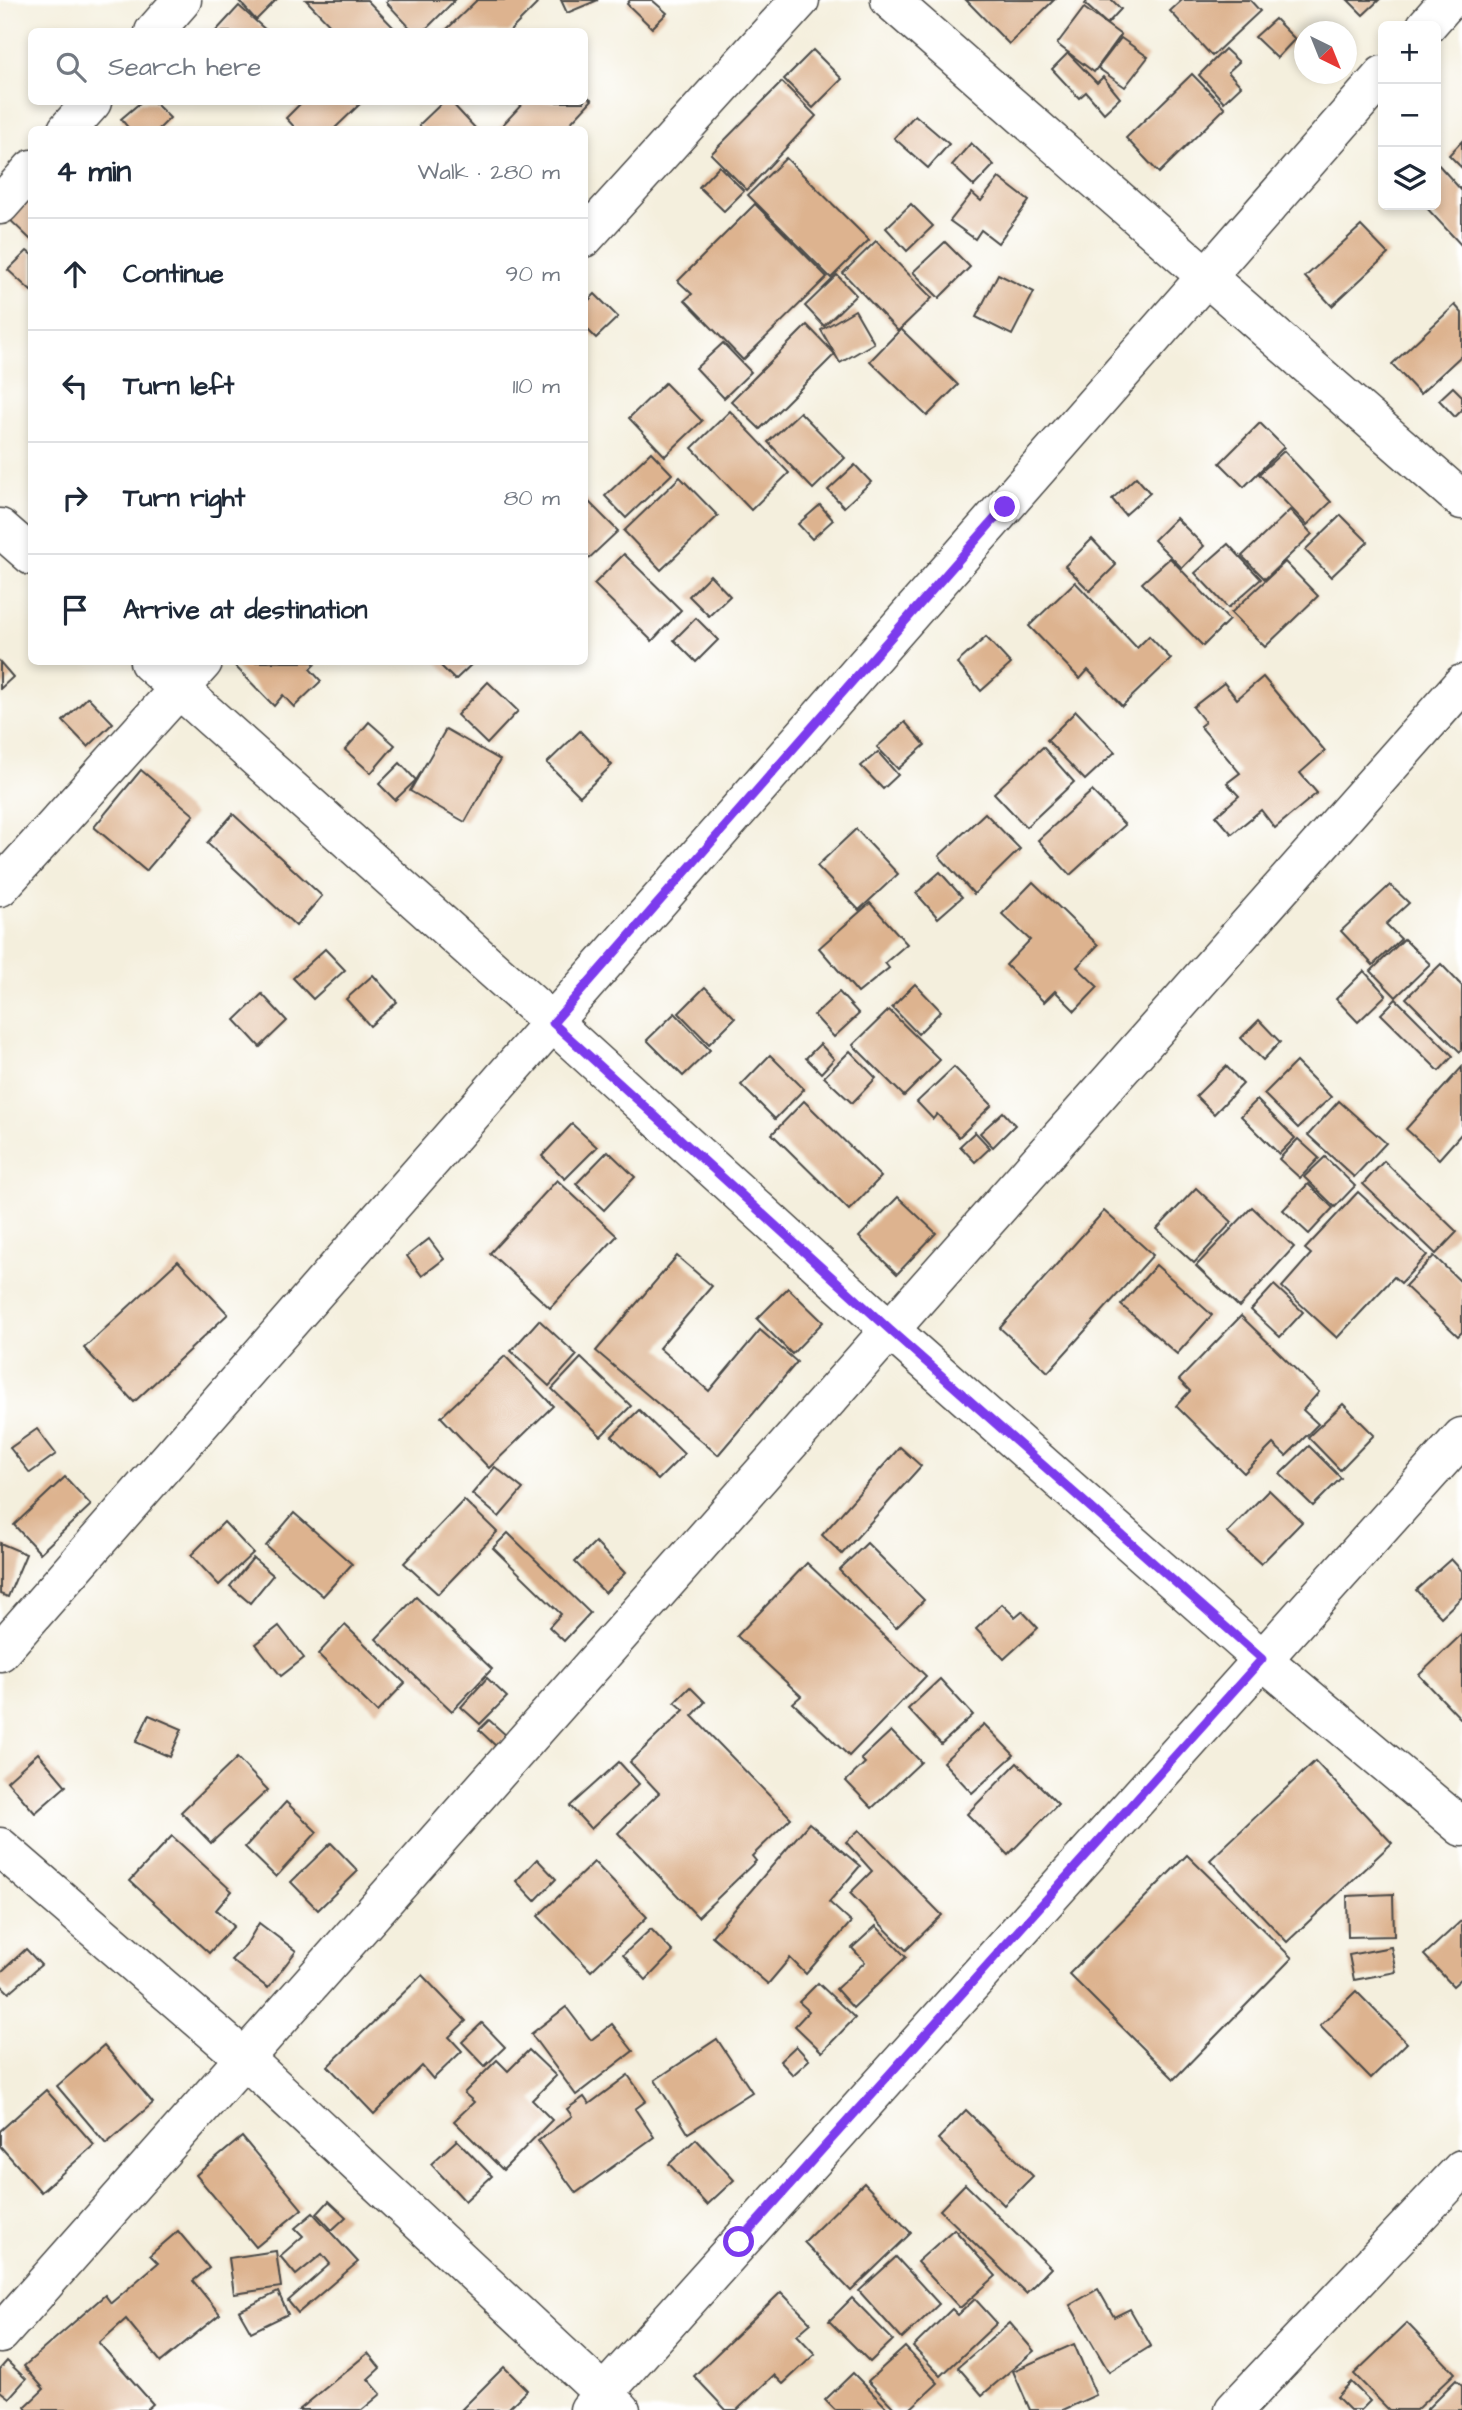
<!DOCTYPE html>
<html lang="en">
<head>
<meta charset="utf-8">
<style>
  :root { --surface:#fff; --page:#f2f2f3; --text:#1f2937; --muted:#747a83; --line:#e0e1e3 }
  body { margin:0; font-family:"Architects Daughter",sans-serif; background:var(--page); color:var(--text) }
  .controls { position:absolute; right:21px; top:21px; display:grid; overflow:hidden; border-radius:10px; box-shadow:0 4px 10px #0003 }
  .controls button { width:63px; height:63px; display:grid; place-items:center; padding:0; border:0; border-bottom:2px solid var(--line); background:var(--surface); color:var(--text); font:35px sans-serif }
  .compass { position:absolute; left:1294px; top:21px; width:63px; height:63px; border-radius:50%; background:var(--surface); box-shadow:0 4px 10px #0003; rotate:137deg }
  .stop { position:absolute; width:21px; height:21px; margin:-16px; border:5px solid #7c3aed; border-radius:50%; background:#fff }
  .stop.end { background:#7c3aed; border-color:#fff; box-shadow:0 2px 7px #0008 }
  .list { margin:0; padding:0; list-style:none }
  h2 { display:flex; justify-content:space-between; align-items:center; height:91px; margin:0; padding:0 28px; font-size:30px }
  h2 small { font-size:23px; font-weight:400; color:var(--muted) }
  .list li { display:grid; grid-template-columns:46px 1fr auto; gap:21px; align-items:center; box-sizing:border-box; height:112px; padding:0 28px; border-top:2px solid var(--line) }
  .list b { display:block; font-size:26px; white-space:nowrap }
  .list em { font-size:23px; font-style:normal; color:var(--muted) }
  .icon { flex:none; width:38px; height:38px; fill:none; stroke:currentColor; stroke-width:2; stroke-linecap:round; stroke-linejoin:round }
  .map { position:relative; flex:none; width:1462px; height:2410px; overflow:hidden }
  .search { position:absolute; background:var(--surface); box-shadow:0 4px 10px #0003; left:28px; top:28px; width:560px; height:77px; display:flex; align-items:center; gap:18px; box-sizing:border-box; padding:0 24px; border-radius:10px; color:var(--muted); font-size:26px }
  .panel { position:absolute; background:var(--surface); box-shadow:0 4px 10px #0003; left:28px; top:126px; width:560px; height:539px; border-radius:10px }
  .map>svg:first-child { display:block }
</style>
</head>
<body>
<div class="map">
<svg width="1462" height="2410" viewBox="0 0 1462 2410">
  <rect width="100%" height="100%" fill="#fff"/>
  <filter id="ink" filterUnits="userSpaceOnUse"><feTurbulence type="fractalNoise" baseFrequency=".0143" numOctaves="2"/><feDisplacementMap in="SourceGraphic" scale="14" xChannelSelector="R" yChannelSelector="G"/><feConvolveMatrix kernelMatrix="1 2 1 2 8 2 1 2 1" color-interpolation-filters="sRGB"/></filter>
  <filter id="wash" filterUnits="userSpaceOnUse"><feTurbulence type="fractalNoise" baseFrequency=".00686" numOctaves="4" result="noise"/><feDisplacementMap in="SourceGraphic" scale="28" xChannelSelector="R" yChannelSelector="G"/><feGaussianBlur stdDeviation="1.57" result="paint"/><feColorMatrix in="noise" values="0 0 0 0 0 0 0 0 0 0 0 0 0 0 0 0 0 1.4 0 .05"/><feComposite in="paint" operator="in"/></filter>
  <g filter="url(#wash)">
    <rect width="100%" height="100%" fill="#f4efdd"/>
    <g id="blocks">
      <g fill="#ddb38f">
        <path d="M238,0H276L256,20Z"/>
        <path d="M306,0H367L398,32H337Z"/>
        <path d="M389,0H455L423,32H414L386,2Z"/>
        <path d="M477,0H533L537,4L509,32H447L446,30Z"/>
        <path d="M561,0H598L567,13Z"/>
        <path d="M630,0H652L667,13L652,28L627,4Z"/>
        <path d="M966,0H1054L1009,44Z"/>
        <path d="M1088,0H1112L1121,9L1107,24L1085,4Z"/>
        <path d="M1182,0H1250L1260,11L1212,56L1170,11Z"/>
        <path d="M1348,0H1379L1363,15Z"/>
        <path d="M239,6L259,24L268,32H215Z"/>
        <path d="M1084,8L1121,35L1094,72L1057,44Z"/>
        <path d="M1275,19L1295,39L1277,58L1255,37Z"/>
        <path d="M1121,38L1148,57L1125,87L1098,68Z"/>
        <path d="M1225,49L1239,62L1228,72L1241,86L1224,102L1199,75Z"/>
        <path d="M813,50L842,79L813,108L784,79Z"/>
        <path d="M1068,53L1097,83L1103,77L1120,98L1104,113L1086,92L1079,98L1052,69Z"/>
        <path d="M1192,74L1225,108L1159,173L1126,138Z"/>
        <path d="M782,82L816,116L747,190L711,154Z"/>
        <path d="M584,94L592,100L564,130H498L524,102H584Z"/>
        <path d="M141,102H154L170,118L158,130H130L121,119Z"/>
        <path d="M302,102H362L333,130H297L286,118Z"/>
        <path d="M443,102H451L477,130H424L419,125Z"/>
        <path d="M915,115L949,144L928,168L894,138Z"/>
        <path d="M1462,141V168L1449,155Z"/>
        <path d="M971,143L994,165L974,186L952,165Z"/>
        <path d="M786,158L869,240L831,278L748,195Z"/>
        <path d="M1436,162L1462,191V246L1424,205H1436Z"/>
        <path d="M719,166L744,191L724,211L699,187Z"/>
        <path d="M999,178L1029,201L998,243L981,230L975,239L950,221L972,193L981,201Z"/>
        <path d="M32,187V241L4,214Z"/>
        <path d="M755,204L827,277L743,360L685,300L692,294L678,281Z"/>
        <path d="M911,204L933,226L907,251L886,228Z"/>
        <path d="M1361,226L1388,254L1332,306L1305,277Z"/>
        <path d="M876,241L932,298L898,331L843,273Z"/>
        <path d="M945,242L970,267L939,298L913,272Z"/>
        <path d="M27,251L32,255V292L8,270Z"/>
        <path d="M998,274L1034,292L1012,335L976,317Z"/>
        <path d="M837,275L856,295L824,326L805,306Z"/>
        <path d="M595,294L618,317L596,338L584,326V305Z"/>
        <path d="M1455,305L1462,313V355L1420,394L1392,364Z"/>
        <path d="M855,310L874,343L840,363L821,330Z"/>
        <path d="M807,325L835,354L760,429L731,401Z"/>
        <path d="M901,329L958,385L927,416L870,361Z"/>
        <path d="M723,343L751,372L724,398L696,368Z"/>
        <path d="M665,383L702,421L665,456L629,418Z"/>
        <path d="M1453,387L1462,396V410L1455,417L1439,400Z"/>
        <path d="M730,411L789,473L751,510L692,448Z"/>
        <path d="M800,412L845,458L813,489L768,442Z"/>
        <path d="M1260,423L1284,447L1244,487L1220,463Z"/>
        <path d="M1284,451L1331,502L1307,525L1259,474Z"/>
        <path d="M651,452L672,474L626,518L605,496Z"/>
        <path d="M855,465L871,482L844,507L828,490Z"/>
        <path d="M680,477L718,516L661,570L624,531Z"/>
        <path d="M1136,477L1150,493L1125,515L1112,499Z"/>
        <path d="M584,497L618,531L584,563Z"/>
        <path d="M820,505L833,520L812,539L798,524Z"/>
        <path d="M1290,510L1312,534L1265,579L1242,556Z"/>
        <path d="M1341,515L1368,542L1331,577L1305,550Z"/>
        <path d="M1176,518L1204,546L1182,568L1154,540Z"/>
        <path d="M1092,539L1116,565L1090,591L1065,566Z"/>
        <path d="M1228,544L1261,579L1228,608L1195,573Z"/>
        <path d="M624,554L681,610L652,641L594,584Z"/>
        <path d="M1170,558L1229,620L1203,646L1142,583Z"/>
        <path d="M1285,562L1318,596L1265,647L1231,613Z"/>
        <path d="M710,575L730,596L709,616L689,596Z"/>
        <path d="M1075,582L1137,648L1149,636L1171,659L1122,706L1088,670L1080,679L1029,626Z"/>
        <path d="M696,618L718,640L696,662L674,640Z"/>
        <path d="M986,637L1011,664L981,691L957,663Z"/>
        <path d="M0,662L13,677L0,689Z"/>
        <path d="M236,662H313L315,664L310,669L321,681L294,707L283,695L274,706L233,664Z"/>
        <path d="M437,662H474L455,680Z"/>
        <path d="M1263,677L1325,751L1300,773L1317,793L1275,828L1261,810L1232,834L1216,816L1239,796L1227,783L1240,773L1200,726L1205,722L1193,707L1224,683L1237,699Z"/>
        <path d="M488,682L518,711L487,744L457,715Z"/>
        <path d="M88,697L113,723L88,747L63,721Z"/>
        <path d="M1076,711L1115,752L1085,780L1047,740Z"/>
        <path d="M369,722L395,745L371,773L345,750Z"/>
        <path d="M905,722L925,745L898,769L877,747Z"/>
        <path d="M446,729L500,760L465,822L410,791Z"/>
        <path d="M580,731L612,765L580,796L547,763Z"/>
        <path d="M1043,747L1074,782L1026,827L994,793Z"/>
        <path d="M878,752L898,775L883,789L861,766Z"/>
        <path d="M400,763L416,780L395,800L379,784Z"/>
        <path d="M141,770L194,815L146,871L94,827Z"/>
        <path d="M1092,791L1125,825L1070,875L1038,840Z"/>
        <path d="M985,813L1020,849L974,894L939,856Z"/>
        <path d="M233,814L322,896L296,926L207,843Z"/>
        <path d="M856,829L898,874L859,910L817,866Z"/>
        <path d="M940,872L962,897L938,918L916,893Z"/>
        <path d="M1033,882L1098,945L1077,967L1098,987L1075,1011L1055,991L1044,1002L1006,965L1030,940L1002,914Z"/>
        <path d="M1390,885L1409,903L1386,924L1401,939L1373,965L1341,931Z"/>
        <path d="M870,903L907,944L885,963L889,968L858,993L819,948Z"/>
        <path d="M1404,939L1430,964L1396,997L1371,971Z"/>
        <path d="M325,949L345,970L313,999L293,978Z"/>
        <path d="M1441,964L1462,986V1049L1460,1052L1406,998Z"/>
        <path d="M1364,971L1386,995L1358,1022L1336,999Z"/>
        <path d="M373,975L397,1002L370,1026L346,999Z"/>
        <path d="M915,984L941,1011L918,1034L892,1007Z"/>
        <path d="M705,987L735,1018L709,1044L679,1013Z"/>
        <path d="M839,992L859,1014L834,1037L814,1015Z"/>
        <path d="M262,994L287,1021L260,1047L235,1020Z"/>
        <path d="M1396,999L1453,1056L1439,1071L1381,1014Z"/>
        <path d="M889,1010L940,1060L904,1096L853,1045Z"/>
        <path d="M675,1013L710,1050L683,1076L647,1040Z"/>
        <path d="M1259,1020L1280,1042L1263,1060L1241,1038Z"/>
        <path d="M820,1044L834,1059L821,1073L806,1058Z"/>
        <path d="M850,1051L876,1078L852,1103L824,1077Z"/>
        <path d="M770,1055L804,1089L775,1119L741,1085Z"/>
        <path d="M1296,1062L1331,1097L1298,1128L1264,1094Z"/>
        <path d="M1226,1066L1243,1084L1214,1114L1196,1096Z"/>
        <path d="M954,1067L992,1105L959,1137L937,1114L933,1119L917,1102Z"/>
        <path d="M1462,1067V1133L1439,1159L1406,1129Z"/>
        <path d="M1257,1100L1295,1138L1279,1154L1241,1116Z"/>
        <path d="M804,1101L881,1177L849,1210L772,1134Z"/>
        <path d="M1339,1101L1386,1143L1354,1177L1308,1135Z"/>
        <path d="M1003,1112L1015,1125L993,1147L980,1133Z"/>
        <path d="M572,1124L597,1147L565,1179L542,1156Z"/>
        <path d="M975,1132L990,1148L975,1162L960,1146Z"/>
        <path d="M1298,1139L1319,1158L1300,1178L1279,1159Z"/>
        <path d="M608,1151L635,1177L604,1210L576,1184Z"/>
        <path d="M1325,1157L1355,1186L1335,1207L1304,1177Z"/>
        <path d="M1384,1161L1457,1232L1436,1254L1363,1184Z"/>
        <path d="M557,1180L617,1236L550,1308L490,1253Z"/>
        <path d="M1308,1184L1333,1208L1309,1234L1283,1210Z"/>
        <path d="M1196,1188L1232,1222L1194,1263L1157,1229Z"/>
        <path d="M1358,1192L1427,1255L1401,1283L1394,1277L1337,1338L1282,1287L1311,1254L1305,1249Z"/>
        <path d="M898,1197L936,1233L897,1274L859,1237Z"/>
        <path d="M1252,1207L1294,1247L1239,1307L1196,1266Z"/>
        <path d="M1104,1211L1153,1255L1048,1372L1000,1328Z"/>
        <path d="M429,1239L444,1259L422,1276L407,1256Z"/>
        <path d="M677,1256L712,1286L659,1348L709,1391L760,1330L797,1362L718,1455L596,1351Z"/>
        <path d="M1434,1256L1462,1283V1332L1458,1336L1405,1286Z"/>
        <path d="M178,1261L228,1314L134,1402L84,1348Z"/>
        <path d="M1156,1265L1212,1315L1177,1354L1121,1305Z"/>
        <path d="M1274,1285L1303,1312L1280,1337L1251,1310Z"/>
        <path d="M788,1288L823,1322L792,1354L757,1319Z"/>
        <path d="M1241,1316L1319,1392L1303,1410L1318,1424L1286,1456L1273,1444L1244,1473L1176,1406L1190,1391L1179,1380Z"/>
        <path d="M539,1320L577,1355L549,1386L511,1351Z"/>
        <path d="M505,1356L553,1406L489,1468L441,1417Z"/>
        <path d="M581,1358L631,1406L601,1436L552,1389Z"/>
        <path d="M1343,1404L1374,1435L1340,1470L1308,1437Z"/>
        <path d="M639,1410L684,1454L658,1480L612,1436Z"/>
        <path d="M37,1429L56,1454L30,1473L10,1448Z"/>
        <path d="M1309,1446L1341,1478L1313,1506L1280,1474Z"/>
        <path d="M900,1447L921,1466L842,1554L822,1535Z"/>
        <path d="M495,1467L523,1489L499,1517L472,1494Z"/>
        <path d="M65,1477L91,1505L40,1553L14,1525Z"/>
        <path d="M1269,1490L1302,1522L1261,1564L1227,1533Z"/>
        <path d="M464,1500L497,1532L438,1594L404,1563Z"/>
        <path d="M294,1513L352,1564L323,1596L266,1546Z"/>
        <path d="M224,1522L253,1553L219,1585L191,1555Z"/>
        <path d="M508,1533L590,1613L564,1641L549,1627L561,1614L493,1548Z"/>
        <path d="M595,1542L625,1573L605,1593L575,1562Z"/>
        <path d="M0,1543L26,1554L8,1597L0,1594Z"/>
        <path d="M867,1543L924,1600L896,1628L839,1570Z"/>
        <path d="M253,1558L273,1575L250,1603L230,1586Z"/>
        <path d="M1451,1559L1462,1571V1597L1441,1617L1416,1590Z"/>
        <path d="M807,1563L926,1676L849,1756L793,1703L801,1696L737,1636Z"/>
        <path d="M416,1597L492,1669L452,1711L376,1639Z"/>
        <path d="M1002,1604L1015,1617L1022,1611L1038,1628L1004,1659L976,1629Z"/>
        <path d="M345,1625L405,1683L377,1712L318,1654Z"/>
        <path d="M279,1626L304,1658L281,1676L256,1644Z"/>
        <path d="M1462,1634V1720L1419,1675Z"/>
        <path d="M487,1678L507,1697L480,1724L461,1707Z"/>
        <path d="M940,1679L973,1715L941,1744L908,1709Z"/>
        <path d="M690,1687L705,1702L692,1716L791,1818L752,1856L756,1861L698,1917L618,1833L659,1793L630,1762L684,1710L675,1702Z"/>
        <path d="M149,1715L182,1729L170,1757L136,1742Z"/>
        <path d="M489,1720L507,1736L497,1747L479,1730Z"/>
        <path d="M984,1724L1014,1755L972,1793L943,1762Z"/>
        <path d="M891,1731L921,1762L872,1808L846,1781L865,1763L861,1759Z"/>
        <path d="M38,1753L66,1786L35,1813L7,1781Z"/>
        <path d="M237,1758L268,1790L211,1843L181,1812Z"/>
        <path d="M1315,1761L1392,1843L1287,1942L1210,1860Z"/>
        <path d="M619,1762L639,1784L591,1829L570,1806Z"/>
        <path d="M1017,1763L1058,1804L1008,1855L967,1814Z"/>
        <path d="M286,1802L317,1832L276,1877L245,1847Z"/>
        <path d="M809,1823L860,1866L829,1902L851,1922L806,1974L790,1958L768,1984L712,1936Z"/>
        <path d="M859,1830L942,1915L906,1950L850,1893L872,1871L846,1842Z"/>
        <path d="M172,1836L232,1891L216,1910L234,1926L209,1953L130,1881Z"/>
        <path d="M331,1843L358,1871L318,1910L291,1882Z"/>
        <path d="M1187,1855L1292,1958L1174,2079L1069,1974Z"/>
        <path d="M537,1859L556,1879L535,1901L516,1881Z"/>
        <path d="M594,1862L647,1917L591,1971L538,1916Z"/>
        <path d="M1393,1894L1394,1936L1348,1937L1347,1896Z"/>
        <path d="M1462,1920V1978L1453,1986L1424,1955Z"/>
        <path d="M259,1923L296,1951L268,1988L231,1960L246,1945Z"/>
        <path d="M876,1926L906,1957L853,2008L836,1989L865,1962L852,1948Z"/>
        <path d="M651,1929L673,1952L646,1980L623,1955Z"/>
        <path d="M1391,1947L1396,1972L1354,1980L1349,1955Z"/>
        <path d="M26,1949L41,1965L9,1993L0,1984V1973Z"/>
        <path d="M422,1975L466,2021L449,2037L462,2051L433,2079L422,2066L374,2114L328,2066Z"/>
        <path d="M818,1983L855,2018L822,2052L795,2026L809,2011L799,2002Z"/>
        <path d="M1356,1991L1407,2043L1371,2078L1320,2026Z"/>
        <path d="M566,2007L591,2040L612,2024L633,2051L576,2095L531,2034Z"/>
        <path d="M482,2023L505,2047L485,2066L462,2042Z"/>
        <path d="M717,2039L752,2092L688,2133L655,2080Z"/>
        <path d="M104,2045L153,2103L106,2144L57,2086Z"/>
        <path d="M796,2046L809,2060L793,2075L780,2061Z"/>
        <path d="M529,2050L556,2076L532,2100L552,2120L503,2170L454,2121L474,2102L464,2093L497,2060L508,2071Z"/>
        <path d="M628,2075L646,2101L635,2109L654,2137L576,2193L538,2141L572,2116L567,2109L584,2097L589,2104Z"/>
        <path d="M46,2090L94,2145L41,2192L0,2146V2131Z"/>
        <path d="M966,2110L1033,2176L1004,2205L938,2139Z"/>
        <path d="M242,2137L302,2209L256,2247L196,2175Z"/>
        <path d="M696,2139L734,2180L707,2205L669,2164Z"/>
        <path d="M457,2140L492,2176L465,2201L431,2164Z"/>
        <path d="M864,2183L911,2233L851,2291L804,2242Z"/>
        <path d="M965,2184L1051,2268L1026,2293L940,2210Z"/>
        <path d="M329,2201L346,2217L332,2230L317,2214Z"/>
        <path d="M313,2213L358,2262L298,2313L288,2301L330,2264L322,2254L296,2275L280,2256L303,2236L295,2228Z"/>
        <path d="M954,2229L996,2276L960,2308L917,2262Z"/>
        <path d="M178,2231L209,2268L193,2281L220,2314L161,2362L126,2319L99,2343L153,2404L146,2410H27L25,2407L44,2389L24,2366L105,2295L111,2303L158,2263L150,2255Z"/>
        <path d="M276,2251L281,2287L234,2294L229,2258Z"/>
        <path d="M896,2257L939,2304L902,2339L859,2291Z"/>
        <path d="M1098,2289L1114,2317L1130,2309L1151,2346L1109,2372L1070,2305Z"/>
        <path d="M278,2292L288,2314L251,2332L239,2311Z"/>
        <path d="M781,2292L811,2323L797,2335L815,2354L783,2384L774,2375L737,2410H726L694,2376Z"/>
        <path d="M852,2298L893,2340L870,2362L829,2321Z"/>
        <path d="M975,2299L997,2323L941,2376L913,2347L952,2309L958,2315Z"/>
        <path d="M1010,2323L1034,2351L982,2395L958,2367Z"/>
        <path d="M1407,2323L1455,2373L1416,2410H1389L1354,2374Z"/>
        <path d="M1074,2344L1096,2395L1063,2410H1030L1013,2371Z"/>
        <path d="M905,2347L938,2383L909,2410H896L868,2381Z"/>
        <path d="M368,2353L380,2368L368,2379L381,2394L362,2410H299Z"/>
        <path d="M7,2361L26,2379L9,2398L0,2391V2369Z"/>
        <path d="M504,2367L527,2390L507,2410H461Z"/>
        <path d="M853,2373L889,2410H835L825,2400Z"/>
        <path d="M1456,2380L1462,2386V2410H1426Z"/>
        <path d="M1351,2382L1370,2401L1361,2410H1350L1337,2397Z"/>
      </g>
    </g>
  </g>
  <g filter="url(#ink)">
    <use href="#blocks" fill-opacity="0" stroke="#494846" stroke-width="2"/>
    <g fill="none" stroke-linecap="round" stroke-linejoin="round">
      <defs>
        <g id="minor">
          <path d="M890,0L1462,500"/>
          <path d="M1426,26L1449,0"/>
          <path d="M154,32L182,0"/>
          <path d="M67,130L92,102"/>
          <path d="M0,205L32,169"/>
          <path d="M584,238L800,0"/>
          <path d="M0,528L32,556"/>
          <path d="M149,662L553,1023L890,1330L1262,1659L1462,1827"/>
          <path d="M0,887L203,662"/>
          <path d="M0,1652L1383,75"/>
          <path d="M0,1847L244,2058L621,2410"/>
          <path d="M0,2334L1462,684"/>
          <path d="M589,2410L1462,1437"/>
          <path d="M1234,2410L1462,2169"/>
        </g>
      </defs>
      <use href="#minor" stroke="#494846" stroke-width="41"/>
      <use href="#minor" stroke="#fff" stroke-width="38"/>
    </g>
  </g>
  <g fill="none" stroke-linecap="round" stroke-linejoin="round" filter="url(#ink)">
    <path stroke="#7c3aed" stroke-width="9" d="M739,2242L1262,1659L890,1330L553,1023L1005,507"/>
  </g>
</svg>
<div class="controls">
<button>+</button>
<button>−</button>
<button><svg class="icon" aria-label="layers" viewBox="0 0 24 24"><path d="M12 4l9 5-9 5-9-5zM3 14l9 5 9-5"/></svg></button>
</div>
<svg class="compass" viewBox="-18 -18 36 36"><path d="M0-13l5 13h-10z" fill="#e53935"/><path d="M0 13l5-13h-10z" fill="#747a83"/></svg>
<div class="stop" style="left:739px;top:2242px"></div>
<div class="stop end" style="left:1005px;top:507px"></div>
<div class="search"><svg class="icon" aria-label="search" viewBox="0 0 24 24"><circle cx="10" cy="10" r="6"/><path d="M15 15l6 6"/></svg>Search here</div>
<section class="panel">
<h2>4 min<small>Walk · 280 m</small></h2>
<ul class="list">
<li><svg class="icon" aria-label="ahead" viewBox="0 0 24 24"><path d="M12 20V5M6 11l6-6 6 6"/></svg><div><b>Continue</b></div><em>90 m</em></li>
<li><svg class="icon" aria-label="left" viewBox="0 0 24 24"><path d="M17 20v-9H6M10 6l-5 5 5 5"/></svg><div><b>Turn left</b></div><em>110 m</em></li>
<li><svg class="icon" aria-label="right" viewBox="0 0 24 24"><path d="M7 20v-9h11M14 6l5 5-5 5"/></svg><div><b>Turn right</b></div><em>80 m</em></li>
<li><svg class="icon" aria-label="arrive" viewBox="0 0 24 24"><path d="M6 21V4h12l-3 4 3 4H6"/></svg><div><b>Arrive at destination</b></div></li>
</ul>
</section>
</div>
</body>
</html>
